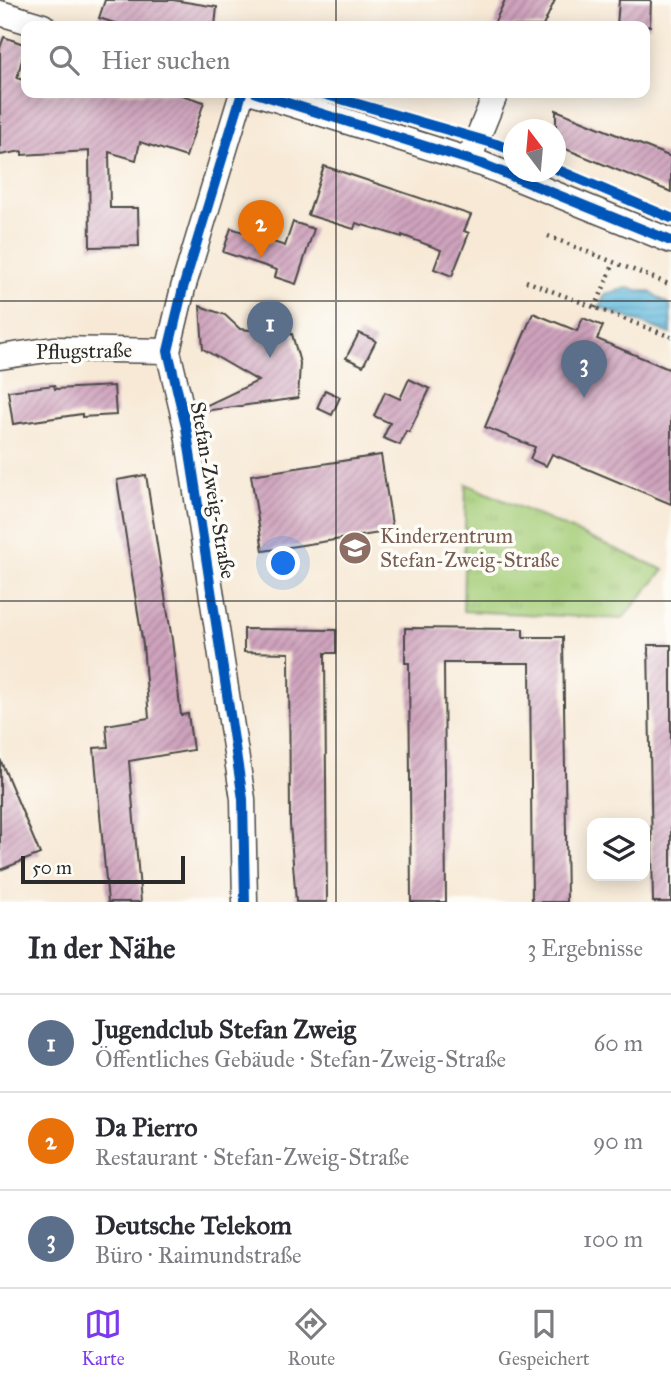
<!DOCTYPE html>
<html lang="de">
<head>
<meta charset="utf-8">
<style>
  :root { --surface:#fff; --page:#f7f7f7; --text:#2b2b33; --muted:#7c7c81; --line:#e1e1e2; --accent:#7c3aed }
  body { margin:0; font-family:"IM FELL Great Primer",serif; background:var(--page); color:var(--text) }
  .controls { position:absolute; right:21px; bottom:21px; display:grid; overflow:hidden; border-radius:14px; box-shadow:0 4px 18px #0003 }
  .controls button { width:63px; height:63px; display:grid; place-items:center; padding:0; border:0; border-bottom:2px solid var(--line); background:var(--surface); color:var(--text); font:35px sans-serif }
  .compass { position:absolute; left:503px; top:119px; width:63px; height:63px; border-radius:50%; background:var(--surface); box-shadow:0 4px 18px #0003; rotate:344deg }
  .scale { position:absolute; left:21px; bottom:18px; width:164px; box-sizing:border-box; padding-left:7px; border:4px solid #2b2b2b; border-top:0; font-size:19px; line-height:24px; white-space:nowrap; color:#2b2b2b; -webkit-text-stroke:5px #fdfcf7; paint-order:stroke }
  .you { position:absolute; left:284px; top:564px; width:24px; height:24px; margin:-18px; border:5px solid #fff; border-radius:50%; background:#1a73e8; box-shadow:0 0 0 10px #1a73e833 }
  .badge { display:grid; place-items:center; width:46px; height:46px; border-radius:50%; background:var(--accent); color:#fff; font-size:23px; font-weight:700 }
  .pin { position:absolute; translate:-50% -58px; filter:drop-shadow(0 2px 4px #0008) }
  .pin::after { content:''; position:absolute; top:37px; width:24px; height:21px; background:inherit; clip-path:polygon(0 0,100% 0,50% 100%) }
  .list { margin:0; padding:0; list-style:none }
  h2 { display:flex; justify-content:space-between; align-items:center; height:91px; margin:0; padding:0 28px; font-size:30px }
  h2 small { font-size:23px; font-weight:400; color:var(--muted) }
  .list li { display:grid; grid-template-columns:46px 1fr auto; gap:21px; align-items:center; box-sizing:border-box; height:98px; padding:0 28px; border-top:2px solid var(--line) }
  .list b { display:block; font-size:26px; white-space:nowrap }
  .list p { margin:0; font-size:23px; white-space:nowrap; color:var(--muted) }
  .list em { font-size:23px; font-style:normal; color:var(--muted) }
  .icon { flex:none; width:38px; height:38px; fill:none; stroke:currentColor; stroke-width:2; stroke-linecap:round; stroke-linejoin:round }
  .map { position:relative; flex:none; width:671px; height:902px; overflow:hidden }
  .search { position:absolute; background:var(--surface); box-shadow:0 4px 18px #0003; left:21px; right:21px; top:21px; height:77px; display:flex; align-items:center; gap:18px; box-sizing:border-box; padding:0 24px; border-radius:14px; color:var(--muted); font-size:26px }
  .sheet { height:385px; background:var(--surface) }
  nav { display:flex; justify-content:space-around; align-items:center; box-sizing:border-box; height:98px; border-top:2px solid var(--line); background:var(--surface); font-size:19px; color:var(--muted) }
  nav a { display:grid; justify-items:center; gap:4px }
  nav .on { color:var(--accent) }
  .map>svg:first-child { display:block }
</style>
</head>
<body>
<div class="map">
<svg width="671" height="902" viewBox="0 0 671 902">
  <defs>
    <pattern id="park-tufts" width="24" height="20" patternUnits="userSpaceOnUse" patternTransform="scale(1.75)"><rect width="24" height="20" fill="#a6ce79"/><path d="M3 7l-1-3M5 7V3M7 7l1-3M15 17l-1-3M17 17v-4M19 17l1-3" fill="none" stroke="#8fb169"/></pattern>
    <pattern id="water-rules" width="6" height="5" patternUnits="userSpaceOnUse" patternTransform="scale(1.75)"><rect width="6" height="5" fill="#61b9de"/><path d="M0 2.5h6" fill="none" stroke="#5097b4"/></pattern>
    <pattern id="building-hatch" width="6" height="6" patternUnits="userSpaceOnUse" patternTransform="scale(1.75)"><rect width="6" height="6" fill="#cfa3bd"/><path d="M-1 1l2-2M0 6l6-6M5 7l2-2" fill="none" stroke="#a8859a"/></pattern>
  </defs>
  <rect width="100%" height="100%" fill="#fdfcf7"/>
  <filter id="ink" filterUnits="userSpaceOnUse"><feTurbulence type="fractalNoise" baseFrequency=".0143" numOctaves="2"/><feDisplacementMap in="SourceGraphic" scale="14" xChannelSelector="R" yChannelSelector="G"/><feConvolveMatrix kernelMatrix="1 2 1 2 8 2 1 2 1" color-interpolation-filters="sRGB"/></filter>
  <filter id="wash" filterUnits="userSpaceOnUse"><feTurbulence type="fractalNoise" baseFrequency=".00686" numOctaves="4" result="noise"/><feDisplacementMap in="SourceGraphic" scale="28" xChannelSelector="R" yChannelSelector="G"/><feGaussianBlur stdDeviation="1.57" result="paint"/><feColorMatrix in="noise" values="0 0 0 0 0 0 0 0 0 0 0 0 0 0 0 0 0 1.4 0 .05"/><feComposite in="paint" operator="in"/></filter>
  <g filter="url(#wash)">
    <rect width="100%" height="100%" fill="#f7e9d6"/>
    <path fill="url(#park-tufts)" stroke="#687c52" stroke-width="2" d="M466,484L664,570L622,619L463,611Z"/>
    <path fill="url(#water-rules)" stroke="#467284" stroke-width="2" d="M627,288L650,292L670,305L671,334L599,307L605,294Z"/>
    <g id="blocks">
      <g fill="url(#building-hatch)">
        <path d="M105,0H173L217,7L215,26H124L99,18Z"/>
        <path d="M505,0H555L543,26H493Z"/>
        <path d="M619,0H651L650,26H617Z"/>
        <path d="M4,37L26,45L17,78L26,81V93H175L204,102L186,157L140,142L136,160L109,152L110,208H138L139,246L90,247L89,151L22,155V151L0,155V48Z"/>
        <path d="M556,110L671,157V192L556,145Z"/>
        <path d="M324,166L471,215L464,231L469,233L452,276L434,269L441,250L402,235V237L356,223L354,229L308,215Z"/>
        <path d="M293,222L314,229L296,284L275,277L277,270L223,252L231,228L285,246Z"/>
        <path d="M200,306L225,315L240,329L292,334L300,363L298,398L204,411L203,407L258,381L203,349Z"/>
        <path d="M533,313L577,331L583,318L603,326L597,339L671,370V504L552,454L546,466L530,459L535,447L485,427Z"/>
        <path d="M359,333L376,341L363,366L346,358Z"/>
        <path d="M409,379L430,389L409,432L406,431L400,445L383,438L390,423L374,416L385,392L400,399Z"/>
        <path d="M54,385L55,389L114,386L116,415L82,417V414L13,424L8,391Z"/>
        <path d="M325,390L340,397L332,415L317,408Z"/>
        <path d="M381,455L393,531L263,551L251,475Z"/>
        <path d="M146,475L172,640L181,715L188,714L193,750L129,761L141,902H108L94,748L108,747L106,725L149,718L143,645L117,480Z"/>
        <path d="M405,628L523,629V637H563L567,902H532L530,663H444L446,902H411L409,663H405Z"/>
        <path d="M244,629L336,630V653H325L327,902H296L290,824L289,653L244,652Z"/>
        <path d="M648,645H671V902H653Z"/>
        <path d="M0,759L40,854L0,870Z"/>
      </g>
    </g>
  </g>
  <g filter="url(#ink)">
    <use href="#blocks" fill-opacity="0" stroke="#4a4845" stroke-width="2"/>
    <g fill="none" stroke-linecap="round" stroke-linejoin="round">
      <defs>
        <g id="minor">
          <path d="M0,13L43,26"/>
          <path d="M242,93L183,288L168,351L186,427L243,799L245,902"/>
          <path d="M256,93L482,164L671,241"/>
          <path d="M469,159L496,93"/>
          <path d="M0,357L54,349L168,351"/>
        </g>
      </defs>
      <use href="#minor" stroke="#4a4845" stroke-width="27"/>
      <g stroke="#4a4845" stroke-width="4.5" stroke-dasharray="2 5" stroke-linecap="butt">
        <path d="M548,236L671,285"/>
        <path d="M526,281L671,337"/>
        <path d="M595,308L614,263"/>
      </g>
      <use href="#minor" stroke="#fff" stroke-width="24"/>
      <defs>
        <g id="cycleway">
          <path d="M242,93L183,288L168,351L186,427L243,799L245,902"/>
          <path d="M256,93L482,164L671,241"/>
          <path d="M320,93L496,144L514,151"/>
          <path d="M556,169L671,218"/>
        </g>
      </defs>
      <use href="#cycleway" stroke="#fdfcf7" stroke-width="15"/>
      <use href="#cycleway" stroke="#0057b8" stroke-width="10"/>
    </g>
  </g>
  <path fill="none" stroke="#2b2b2b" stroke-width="2" stroke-opacity="0.55" d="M336,0V26M336,93V902M0,301H671M0,601H671"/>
  <defs>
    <symbol id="school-disc" viewBox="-11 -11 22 22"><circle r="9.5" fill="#8d6e63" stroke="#fdfcf7"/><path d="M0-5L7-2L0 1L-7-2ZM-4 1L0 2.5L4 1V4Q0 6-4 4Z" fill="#fff"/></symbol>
  </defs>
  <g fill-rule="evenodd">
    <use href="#school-disc" x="336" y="529" width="38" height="38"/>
  </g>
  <g text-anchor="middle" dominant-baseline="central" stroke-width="7" stroke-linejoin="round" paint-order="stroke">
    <g font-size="21" fill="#2b2b2b" stroke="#fdfcf7">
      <text transform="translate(84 351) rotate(-1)">Pflugstraße</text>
      <text transform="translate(213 490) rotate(80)">Stefan-Zweig-Straße</text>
    </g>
    <g font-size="21" fill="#785e54" stroke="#fdfcf7" text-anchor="start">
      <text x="380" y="536">Kinderzentrum<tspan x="380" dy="24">Stefan-Zweig-Straße</tspan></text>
    </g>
  </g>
</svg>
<div class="controls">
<button><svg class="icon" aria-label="layers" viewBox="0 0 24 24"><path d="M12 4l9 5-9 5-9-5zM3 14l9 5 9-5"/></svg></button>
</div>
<svg class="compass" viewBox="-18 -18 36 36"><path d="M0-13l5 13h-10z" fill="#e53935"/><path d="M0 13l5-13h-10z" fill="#7c7c81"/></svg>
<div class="scale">50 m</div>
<div class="you"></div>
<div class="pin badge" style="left:270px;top:358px;background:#5c6f8a">1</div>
<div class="pin badge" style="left:261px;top:258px;background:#e8710a">2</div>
<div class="pin badge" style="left:584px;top:398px;background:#5c6f8a">3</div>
<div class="search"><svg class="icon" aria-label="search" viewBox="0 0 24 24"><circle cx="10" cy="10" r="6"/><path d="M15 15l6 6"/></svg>Hier suchen</div>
</div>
<section class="sheet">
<h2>In der Nähe<small>3 Ergebnisse</small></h2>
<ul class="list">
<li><span class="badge" style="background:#5c6f8a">1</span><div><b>Jugendclub Stefan Zweig</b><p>Öffentliches Gebäude · Stefan-Zweig-Straße</p></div><em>60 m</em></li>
<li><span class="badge" style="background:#e8710a">2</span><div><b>Da Pierro</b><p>Restaurant · Stefan-Zweig-Straße</p></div><em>90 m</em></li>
<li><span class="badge" style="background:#5c6f8a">3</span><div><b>Deutsche Telekom</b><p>Büro · Raimundstraße</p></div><em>100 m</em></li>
</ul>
</section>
<nav>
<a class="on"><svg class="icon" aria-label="map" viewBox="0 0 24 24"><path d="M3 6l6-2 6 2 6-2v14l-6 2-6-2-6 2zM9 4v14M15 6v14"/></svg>Karte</a>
<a><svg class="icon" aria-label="directions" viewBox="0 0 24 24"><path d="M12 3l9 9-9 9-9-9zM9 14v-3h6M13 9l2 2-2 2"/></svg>Route</a>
<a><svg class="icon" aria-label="saved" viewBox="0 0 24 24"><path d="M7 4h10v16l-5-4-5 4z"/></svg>Gespeichert</a>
</nav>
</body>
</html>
